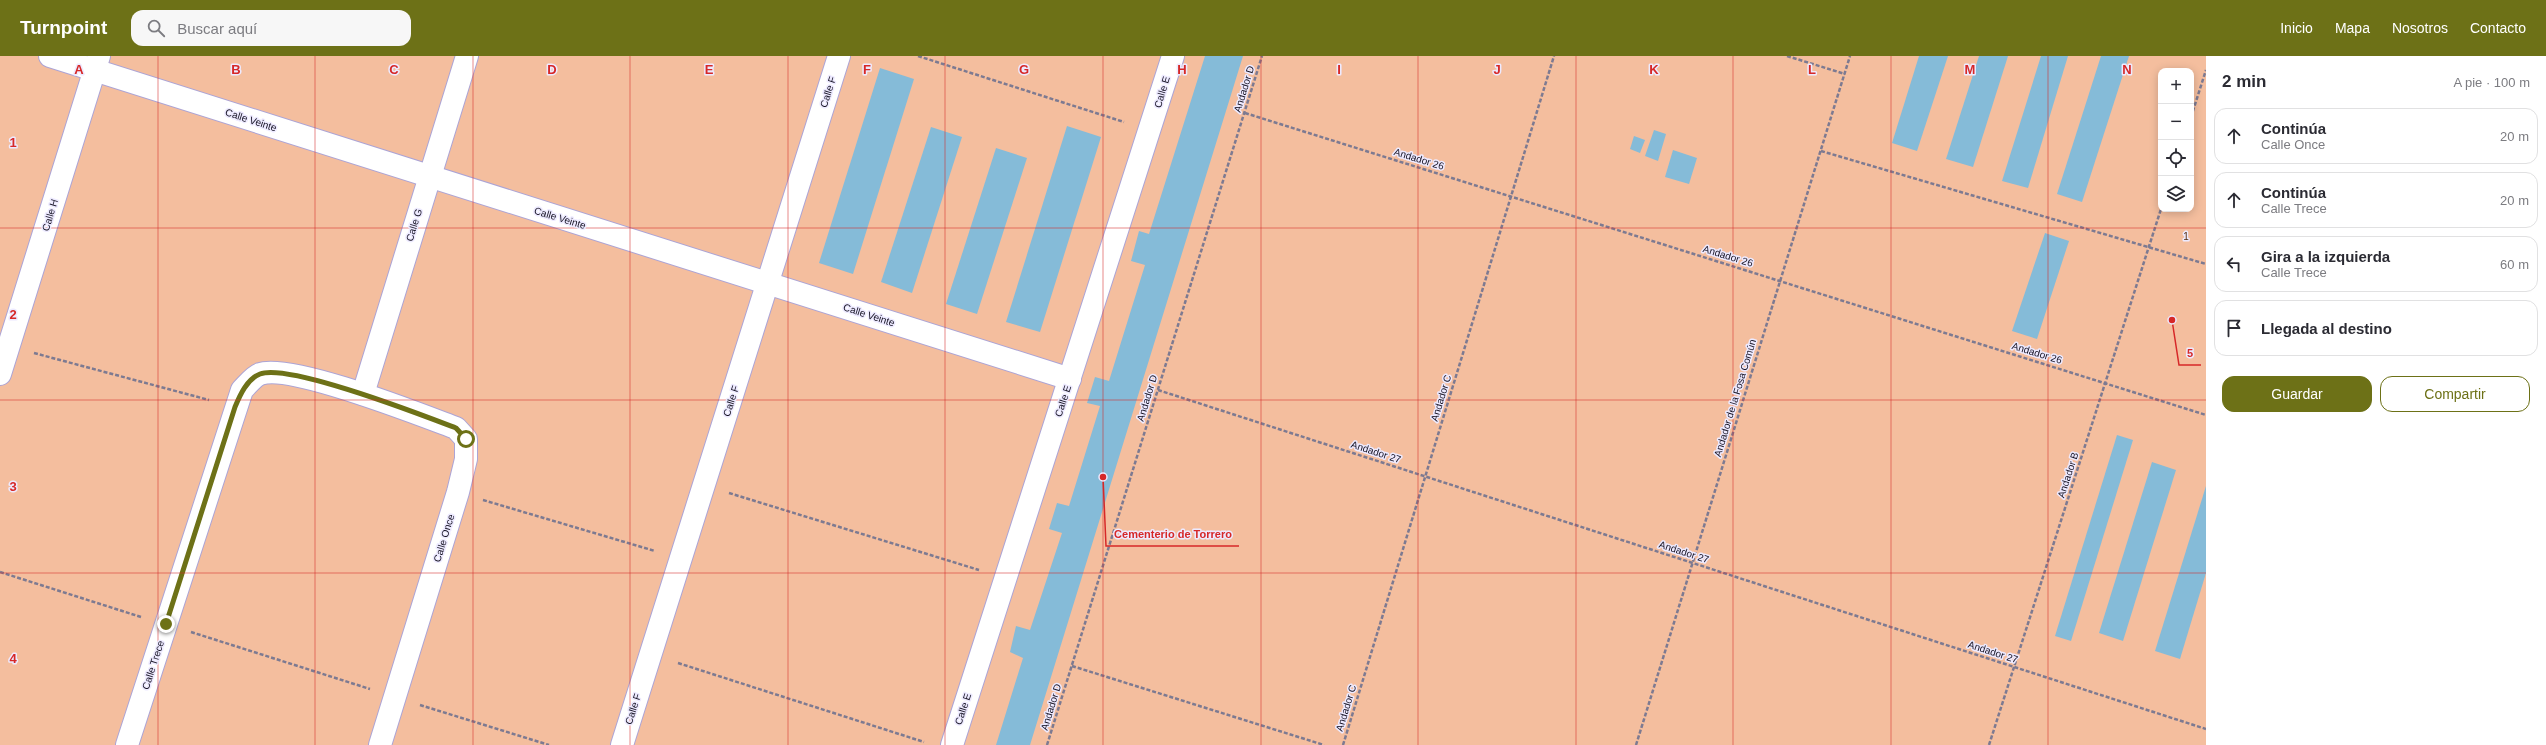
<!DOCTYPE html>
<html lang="es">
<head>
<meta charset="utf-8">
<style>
  :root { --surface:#fff; --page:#f7f7f7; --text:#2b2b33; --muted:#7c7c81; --line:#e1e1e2; --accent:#6d7117 }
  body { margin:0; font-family:Arial,sans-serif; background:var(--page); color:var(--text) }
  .controls { position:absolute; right:12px; top:12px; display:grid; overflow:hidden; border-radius:8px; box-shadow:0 2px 10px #0003 }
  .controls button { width:36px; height:36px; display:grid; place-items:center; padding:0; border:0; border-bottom:1px solid var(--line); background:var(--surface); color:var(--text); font:20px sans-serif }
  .stop { position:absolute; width:12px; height:12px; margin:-9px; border:3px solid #6d7117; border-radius:50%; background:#fff }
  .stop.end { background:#6d7117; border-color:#fff; box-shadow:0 1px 4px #0008 }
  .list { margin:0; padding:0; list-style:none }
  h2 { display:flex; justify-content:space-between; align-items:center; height:52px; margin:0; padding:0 16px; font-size:17px }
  h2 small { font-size:13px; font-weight:400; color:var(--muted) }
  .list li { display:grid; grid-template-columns:26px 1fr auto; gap:12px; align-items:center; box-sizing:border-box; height:56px; margin:0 8px 8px; padding:0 8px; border:1px solid var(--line); border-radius:12px }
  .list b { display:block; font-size:15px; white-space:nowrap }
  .list p { margin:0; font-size:13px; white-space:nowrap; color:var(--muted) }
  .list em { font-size:13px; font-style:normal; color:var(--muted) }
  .actions { display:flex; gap:8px; padding:12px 16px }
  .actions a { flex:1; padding:9px 0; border:1px solid var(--accent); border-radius:12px; text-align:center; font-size:14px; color:var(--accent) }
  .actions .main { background:var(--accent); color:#fff }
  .icon { flex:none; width:22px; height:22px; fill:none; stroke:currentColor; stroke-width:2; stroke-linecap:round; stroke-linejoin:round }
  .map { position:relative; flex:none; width:2206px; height:689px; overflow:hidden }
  header { display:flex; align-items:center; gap:24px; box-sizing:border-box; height:56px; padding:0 20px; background:var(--accent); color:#fff }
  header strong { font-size:19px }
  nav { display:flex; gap:22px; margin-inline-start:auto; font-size:14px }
  .search { width:280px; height:36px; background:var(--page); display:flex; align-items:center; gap:10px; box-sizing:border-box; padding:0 14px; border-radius:12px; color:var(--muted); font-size:15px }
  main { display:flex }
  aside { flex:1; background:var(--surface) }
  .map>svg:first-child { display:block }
</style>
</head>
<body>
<header>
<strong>Turnpoint</strong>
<div class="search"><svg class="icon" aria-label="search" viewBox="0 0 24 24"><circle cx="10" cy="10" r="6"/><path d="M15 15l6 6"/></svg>Buscar aquí</div>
<nav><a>Inicio</a><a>Mapa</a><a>Nosotros</a><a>Contacto</a></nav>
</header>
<main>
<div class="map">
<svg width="2206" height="689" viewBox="0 0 2206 689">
  <rect width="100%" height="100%" fill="#e0dcfa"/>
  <path fill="#f4be9e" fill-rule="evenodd" d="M0,0H2206V689H0ZM2161,15H2191V153H2161Z"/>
  <g fill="#85bbd8">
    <path d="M1205,0H1243L1030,689H996L1023,602L1010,596L1016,570L1030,574L1062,477L1049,473L1057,447L1069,450L1100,350L1087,347L1095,321L1109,325L1145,209L1131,205L1139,175L1149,178Z"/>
    <path d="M1919,0H1948L1917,95L1892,87Z"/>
    <path d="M1979,0H2008L1973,111L1946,103Z"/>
    <path d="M2041,0H2068L2028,132L2002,125Z"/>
    <path d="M2101,0H2129L2082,146L2057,138Z"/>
    <path d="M880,12L914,23L853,218L819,207Z"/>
    <path d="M1067,70L1101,81L1040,276L1006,266Z"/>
    <path d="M931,71L962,81L912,237L881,226Z"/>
    <path d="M1654,74L1666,78L1658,105L1645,100Z"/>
    <path d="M1634,80L1645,84L1640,97L1630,93Z"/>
    <path d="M996,92L1027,102L977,258L946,248Z"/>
    <path d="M1673,94L1697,102L1689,128L1665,121Z"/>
    <path d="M2045,177L2069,185L2037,283L2012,275Z"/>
    <path d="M2117,379L2133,384L2071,585L2055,580Z"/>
    <path d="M2152,406L2176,414L2123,585L2099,577Z"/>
    <path d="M2206,430V517L2180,603L2155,595Z"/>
  </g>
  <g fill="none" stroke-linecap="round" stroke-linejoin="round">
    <defs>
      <g id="minor">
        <path d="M50,0L1070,323"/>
        <path d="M0,318L99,0"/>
        <path d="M363,338L467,0"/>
        <path d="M127,689L242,334C247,329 254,320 260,318C290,307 421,359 456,372L466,383V403L458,436L380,689"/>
        <path d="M622,689L839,0"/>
        <path d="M952,689L1173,0"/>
      </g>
    </defs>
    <use href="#minor" stroke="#aca4d5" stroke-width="24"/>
    <g stroke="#7d7a91" stroke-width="2.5" stroke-dasharray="4 2" stroke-linecap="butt">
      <path d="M918,0L1124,66"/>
      <path d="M1787,0L1845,18"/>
      <path d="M1245,57L2206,359"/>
      <path d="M2191,61L2206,14"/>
      <path d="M1821,95L2206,208"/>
      <path d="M34,297L209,344"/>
      <path d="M1158,334L2206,673"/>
      <path d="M729,437L979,514"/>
      <path d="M483,444L655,495"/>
      <path d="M0,516L141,561"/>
      <path d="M191,576L370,633"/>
      <path d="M678,607L924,686"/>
      <path d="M1072,610L1324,689"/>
      <path d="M420,649L549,689"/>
      <path d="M1047,689L1262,0"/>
      <path d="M1343,689L1554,0"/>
      <path d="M1636,689L1850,0"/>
      <path d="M1989,689L2161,153"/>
    </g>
    <use href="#minor" stroke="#fff" stroke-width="22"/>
  </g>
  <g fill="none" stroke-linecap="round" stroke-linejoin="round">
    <path stroke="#6d7117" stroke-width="5" d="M166,568L235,351C240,339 247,323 260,318C289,307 422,359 456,372L466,383"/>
  </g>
  <path fill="none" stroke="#d62828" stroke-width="1" stroke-opacity="0.55" d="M158,0V689M315,0V689M473,0V689M630,0V689M788,0V689M945,0V689M1103,0V689M1261,0V689M1418,0V689M1576,0V689M1733,0V689M1891,0V689M2048,0V689M0,172H2206M0,344H2206M0,517H2206"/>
  <g text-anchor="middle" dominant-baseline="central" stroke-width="3" stroke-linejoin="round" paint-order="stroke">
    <g font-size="10" fill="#161324" stroke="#edeaff">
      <text transform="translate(1244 33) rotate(-73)">Andador D</text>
      <text transform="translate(828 36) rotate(-72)">Calle F</text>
      <text transform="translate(1162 36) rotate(-73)">Calle E</text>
      <text transform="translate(251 64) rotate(18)">Calle Veinte</text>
      <text transform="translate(1419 103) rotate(17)">Andador 26</text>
      <text transform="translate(50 159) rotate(-73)">Calle H</text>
      <text transform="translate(560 162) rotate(17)">Calle Veinte</text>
      <text transform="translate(414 169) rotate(-73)">Calle G</text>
      <text transform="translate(1728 200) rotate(17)">Andador 26</text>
      <text transform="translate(869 259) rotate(18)">Calle Veinte</text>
      <text transform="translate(2037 297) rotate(17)">Andador 26</text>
      <text transform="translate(1147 342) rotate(-73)">Andador D</text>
      <text transform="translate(1441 342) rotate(-73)">Andador C</text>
      <text transform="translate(1735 342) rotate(-73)">Andador de la Fosa Común</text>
      <text transform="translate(731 345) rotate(-72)">Calle F</text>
      <text transform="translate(1063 345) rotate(-72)">Calle E</text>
      <text transform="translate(1376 396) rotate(18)">Andador 27</text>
      <text transform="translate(2068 419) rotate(-72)">Andador B</text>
      <text transform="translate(444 482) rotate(-73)">Calle Once</text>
      <text transform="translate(1684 496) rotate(18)">Andador 27</text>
      <text transform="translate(1993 596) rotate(18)">Andador 27</text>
      <text transform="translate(153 609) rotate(-72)">Calle Trece</text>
      <text transform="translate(1051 651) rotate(-73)">Andador D</text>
      <text transform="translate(1346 652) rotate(-73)">Andador C</text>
      <text transform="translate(633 653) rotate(-72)">Calle F</text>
      <text transform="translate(963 653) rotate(-72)">Calle E</text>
    </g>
    <g font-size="10" fill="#542a0b" stroke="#edeaff">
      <text x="2186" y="180">1</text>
    </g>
  </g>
  <g font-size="13" text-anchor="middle" font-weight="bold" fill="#d62828" stroke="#edeaff" stroke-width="3" stroke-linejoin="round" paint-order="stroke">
    <text x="79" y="18">A</text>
    <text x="236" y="18">B</text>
    <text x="394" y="18">C</text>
    <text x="552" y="18">D</text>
    <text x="709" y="18">E</text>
    <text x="867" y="18">F</text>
    <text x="1024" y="18">G</text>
    <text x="1182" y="18">H</text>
    <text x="1339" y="18">I</text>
    <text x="1497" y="18">J</text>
    <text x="1654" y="18">K</text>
    <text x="1812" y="18">L</text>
    <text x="1970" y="18">M</text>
    <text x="2127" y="18">N</text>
    <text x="13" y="91">1</text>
    <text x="13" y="263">2</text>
    <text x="13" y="435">3</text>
    <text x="13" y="607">4</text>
  </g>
  <path fill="none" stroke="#d62828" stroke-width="1.5" d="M2172 264L2179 309H2201M1103 421L1106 490H1239"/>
  <g fill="#d62828" stroke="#edeaff" stroke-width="1.5">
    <circle cx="2172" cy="264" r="4"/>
    <circle cx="1103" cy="421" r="4"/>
  </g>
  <g font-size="11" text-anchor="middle" font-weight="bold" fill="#d62828" stroke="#edeaff" stroke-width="3" stroke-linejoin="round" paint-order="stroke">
    <text x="2190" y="301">5</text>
    <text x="1173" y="482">Cementerio de Torrero</text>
  </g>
</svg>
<div class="controls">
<button>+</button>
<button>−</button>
<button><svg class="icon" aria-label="locate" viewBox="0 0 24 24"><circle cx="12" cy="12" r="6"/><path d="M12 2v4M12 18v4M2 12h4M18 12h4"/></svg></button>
<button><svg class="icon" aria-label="layers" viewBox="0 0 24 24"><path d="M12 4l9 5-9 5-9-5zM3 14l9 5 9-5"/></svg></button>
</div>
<div class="stop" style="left:466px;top:383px"></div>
<div class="stop end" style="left:166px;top:568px"></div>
</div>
<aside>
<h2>2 min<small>A pie · 100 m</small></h2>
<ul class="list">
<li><svg class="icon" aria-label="ahead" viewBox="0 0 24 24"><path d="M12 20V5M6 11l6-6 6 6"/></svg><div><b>Continúa</b><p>Calle Once</p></div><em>20 m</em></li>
<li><svg class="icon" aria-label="ahead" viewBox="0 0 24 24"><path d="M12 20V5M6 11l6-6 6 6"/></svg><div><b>Continúa</b><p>Calle Trece</p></div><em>20 m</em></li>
<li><svg class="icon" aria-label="left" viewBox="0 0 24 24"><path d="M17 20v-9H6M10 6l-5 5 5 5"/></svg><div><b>Gira a la izquierda</b><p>Calle Trece</p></div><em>60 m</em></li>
<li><svg class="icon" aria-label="arrive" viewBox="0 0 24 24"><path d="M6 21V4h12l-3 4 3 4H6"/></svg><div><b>Llegada al destino</b></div></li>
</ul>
<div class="actions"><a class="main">Guardar</a><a>Compartir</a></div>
</aside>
</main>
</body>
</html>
